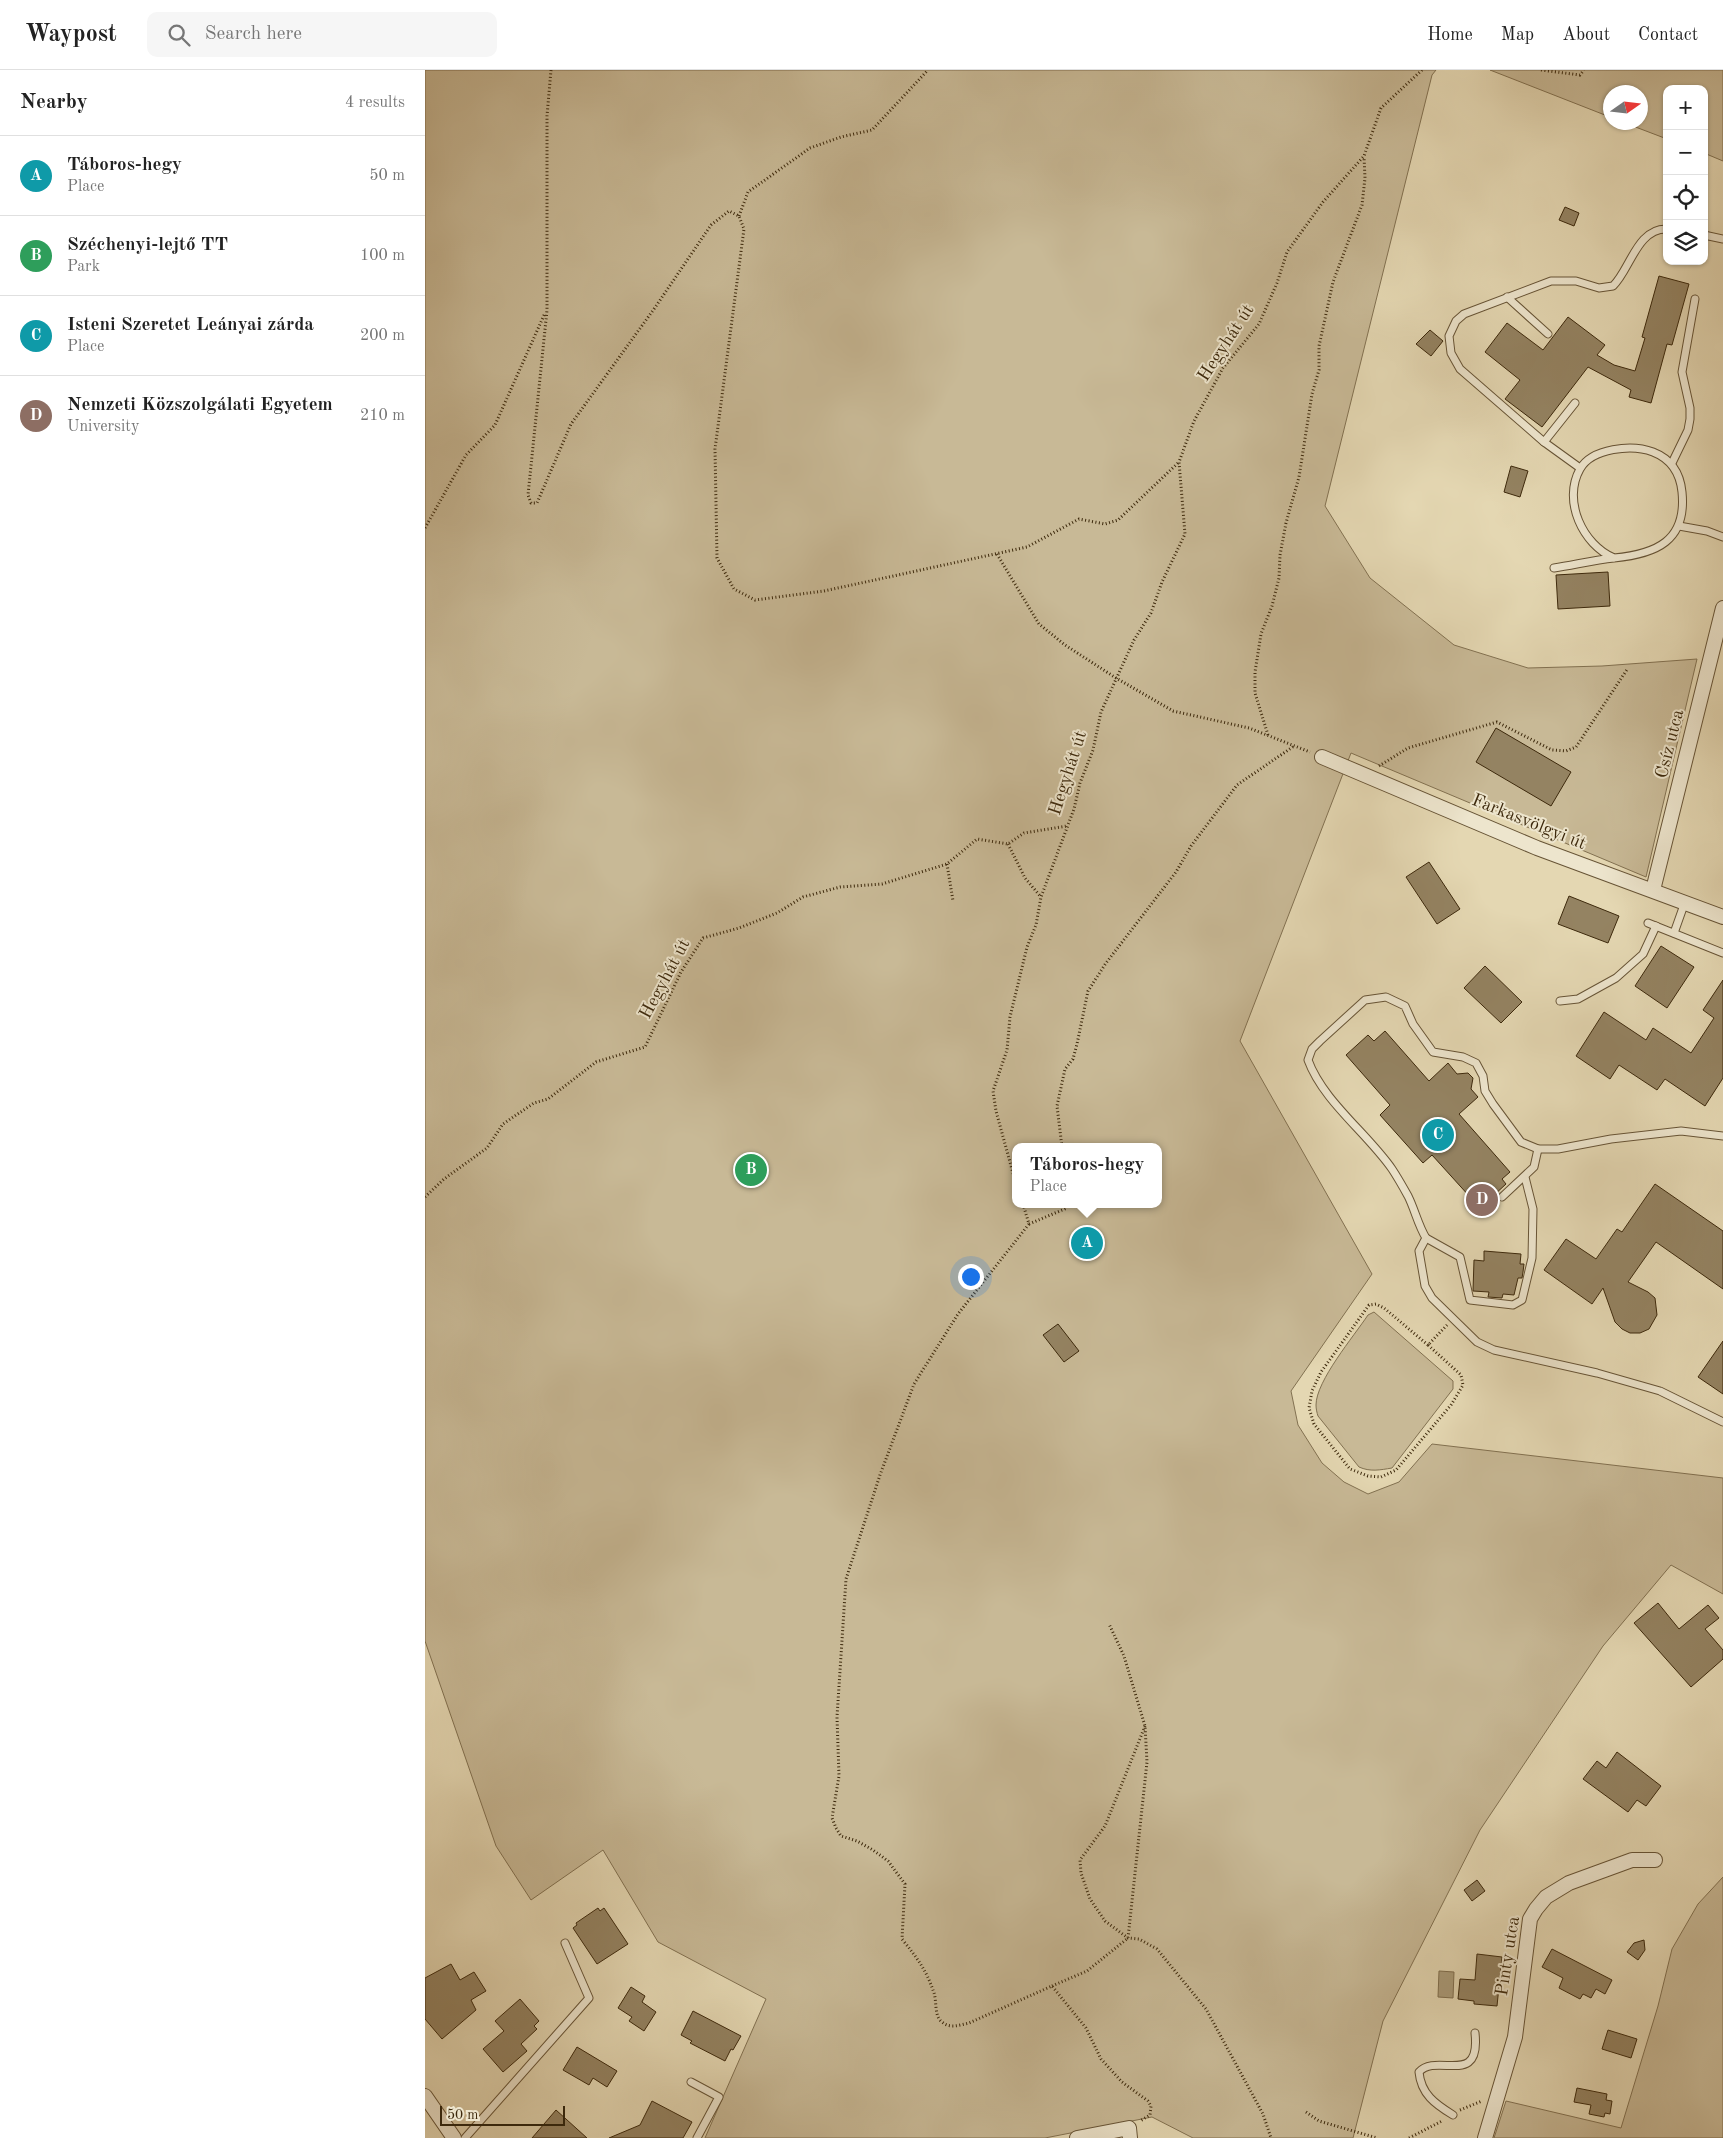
<!DOCTYPE html>
<html lang="en">
<head>
<meta charset="utf-8">
<style>
  :root { --surface:#fff; --page:#f6f6f6; --text:#222; --muted:#767676; --line:#e0e0e0; --accent:#1a73e8 }
  body { margin:0; font-family:"Old Standard TT",serif; background:var(--page); color:var(--text) }
  .controls { position:absolute; right:15px; top:15px; display:grid; overflow:hidden; border-radius:10px; box-shadow:0 1px 4px #0004 }
  .controls button { width:45px; height:45px; display:grid; place-items:center; padding:0; border:0; border-bottom:1px solid var(--line); background:var(--surface); color:var(--text); font:25px sans-serif }
  .compass { position:absolute; left:1178px; top:15px; width:45px; height:45px; border-radius:50%; background:var(--surface); box-shadow:0 1px 4px #0004; rotate:76deg }
  .scale { position:absolute; left:15px; bottom:12px; width:125px; box-sizing:border-box; padding-left:5px; border:2px solid #3d290c; border-top:0; font-size:14px; line-height:18px; white-space:nowrap; color:#3d290c; -webkit-text-stroke:4px #ede5cd; paint-order:stroke }
  .you { position:absolute; left:545px; top:1206px; width:18px; height:18px; margin:-12px; border:4px solid #fff; border-radius:50%; background:#1a73e8; box-shadow:0 0 0 8px #1a73e833 }
  .badge { display:grid; place-items:center; width:32px; height:32px; border-radius:50%; background:var(--accent); color:#fff; font-size:16px; font-weight:700 }
  .pin { position:absolute; translate:-50% -50%; border:2px solid #fff; box-shadow:0 1px 5px #0006 }
  .popup { position:absolute; left:587px; top:1073px; width:150px; height:65px; box-sizing:border-box; display:grid; place-content:center; border-radius:10px; background:var(--surface); filter:drop-shadow(0 1px 4px #0005); font-size:16px; white-space:nowrap; color:var(--muted) }
  .popup b { font-size:19px; color:var(--text) }
  .popup::after { content:''; position:absolute; left:50%; top:100%; margin-left:-10px; border:10px solid transparent; border-top-color:var(--surface) }
  .list { margin:0; padding:0; list-style:none }
  h2 { display:flex; justify-content:space-between; align-items:center; height:65px; margin:0; padding:0 20px; font-size:21px }
  h2 small { font-size:16px; font-weight:400; color:var(--muted) }
  .list li { display:grid; grid-template-columns:32px 1fr auto; gap:15px; align-items:center; box-sizing:border-box; height:80px; padding:0 20px; border-top:1px solid var(--line) }
  .list b { display:block; font-size:19px; white-space:nowrap }
  .list p { margin:0; font-size:16px; white-space:nowrap; color:var(--muted) }
  .list em { font-size:16px; font-style:normal; color:var(--muted) }
  .icon { flex:none; width:28px; height:28px; fill:none; stroke:currentColor; stroke-width:2; stroke-linecap:round; stroke-linejoin:round }
  .map { position:relative; flex:none; width:1298px; height:2068px; overflow:hidden }
  header { display:flex; align-items:center; gap:30px; box-sizing:border-box; height:70px; padding:0 25px; background:var(--surface); border-bottom:1px solid var(--line) }
  header strong { font-size:24px }
  nav { display:flex; gap:28px; margin-inline-start:auto; font-size:18px }
  .search { width:350px; height:45px; background:var(--page); display:flex; align-items:center; gap:12px; box-sizing:border-box; padding:0 18px; border-radius:10px; color:var(--muted); font-size:19px }
  main { display:flex }
  aside { flex:1; background:var(--surface) }
  .map>svg:first-child { display:block }
</style>
</head>
<body>
<header>
<strong>Waypost</strong>
<div class="search"><svg class="icon" aria-label="search" viewBox="0 0 24 24"><circle cx="10" cy="10" r="6"/><path d="M15 15l6 6"/></svg>Search here</div>
<nav><a>Home</a><a>Map</a><a>About</a><a>Contact</a></nav>
</header>
<main>
<aside>
<h2>Nearby<small>4 results</small></h2>
<ul class="list">
<li><span class="badge" style="background:#0f9aa8">A</span><div><b>Táboros-hegy</b><p>Place</p></div><em>50 m</em></li>
<li><span class="badge" style="background:#2e9e5b">B</span><div><b>Széchenyi-lejtő TT</b><p>Park</p></div><em>100 m</em></li>
<li><span class="badge" style="background:#0f9aa8">C</span><div><b>Isteni Szeretet Leányai zárda</b><p>Place</p></div><em>200 m</em></li>
<li><span class="badge" style="background:#8d6e63">D</span><div><b>Nemzeti Közszolgálati Egyetem</b><p>University</p></div><em>210 m</em></li>
</ul>
</aside>
<div class="map">
<svg width="1298" height="2068" viewBox="0 0 1298 2068">
  <rect width="100%" height="100%" fill="#e4d7b2"/>
  <filter id="stains"><feTurbulence type="fractalNoise" baseFrequency=".004" numOctaves="4"/><feColorMatrix values="0 0 0 0 .2 0 0 0 0 .09 0 0 0 0 .02 0 0 0 .5 -.17"/></filter>
  <radialGradient id="worn" r=".72"><stop offset=".6" stop-color="#630" stop-opacity="0"/><stop offset="1" stop-color="#630" stop-opacity=".3"/></radialGradient>
  <g fill="#c8b996" stroke="#827151" fill-rule="evenodd">
    <path d="M0,0H1011L1007,5L900,436L945,508L1029,575L1103,598L1177,596L1272,589L1221,807L926,683L815,971L947,1204L866,1321L873,1355L897,1393L919,1412L943,1424L974,1412L1007,1374L1298,1408V1524L1246,1495L1178,1576L1055,1760L958,1951L928,2068H768L727,2047L620,2068H280L341,1929L233,1872L178,1780L106,1830L71,1776L0,1571ZM591,1077H733V1134H591Z"/>
    <path d="M1065,0H1298V91L1279,83V19H1242V69L1200,53L1216,52V22H1186L1185,47Z"/>
    <path d="M949,1242L1028,1311V1319L967,1398C955,1400 945,1402 934,1397L893,1346C892,1343 891,1339 891,1335C891,1311 929,1266 943,1245Z"/>
    <path d="M1298,1807V2068H1069L1081,2031L1196,2058L1233,1936L1247,1879L1273,1834Z"/>
  </g>
  <path fill="#ab9c7a" stroke="#7f6e4e" d="M1014,1901L1029,1902L1028,1928L1013,1927Z"/>
  <g fill="#948362" stroke="#3d290c">
    <path d="M1140,137L1154,143L1149,156L1134,150Z"/>
    <path d="M1234,206L1264,214L1247,275L1242,274L1226,333L1204,327L1206,320L1163,297L1117,357L1080,329L1095,310L1060,282L1082,253L1118,280L1143,247L1180,275L1172,285L1189,295L1210,301L1220,268L1217,267Z"/>
    <path d="M1005,260L1018,271L1006,286L991,274Z"/>
    <path d="M1086,396L1103,401L1095,427L1079,422Z"/>
    <path d="M1183,502L1185,536L1133,539L1131,505Z"/>
    <path d="M1071,658L1146,702L1126,736L1051,692Z"/>
    <path d="M1004,792L1035,839L1012,854L981,807Z"/>
    <path d="M1144,826L1194,846L1183,873L1133,854Z"/>
    <path d="M1236,876L1269,897L1242,938L1210,916Z"/>
    <path d="M1060,896L1097,932L1076,953L1039,918Z"/>
    <path d="M1298,910V1008L1280,1036L1240,1009L1232,1020L1194,995L1185,1009L1151,986L1179,942L1221,970L1228,958L1266,983L1289,948L1278,940Z"/>
    <path d="M960,961L1004,1011L1023,993L1032,1004L1043,1003L1048,1008L1046,1019L1053,1027L1034,1044L1085,1102L1077,1109L1081,1114L1055,1138L1007,1085L998,1093L955,1045L965,1035L921,985L943,965L949,971Z"/>
    <path d="M1230,1114L1298,1161V1219L1231,1172L1203,1212L1223,1222L1230,1228L1232,1245L1224,1259L1215,1263H1205L1197,1259L1190,1252L1178,1218L1167,1234L1119,1200L1141,1169L1171,1189L1192,1159L1197,1162Z"/>
    <path d="M1059,1181L1096,1184L1095,1194H1099L1098,1202L1097,1208H1093L1089,1225L1078,1224L1077,1228L1063,1227L1064,1222L1048,1221L1049,1190L1059,1191Z"/>
    <path d="M633,1254L654,1281L639,1292L618,1265Z"/>
    <path d="M1298,1271V1324L1273,1307Z"/>
    <path d="M1233,1533L1254,1559L1283,1535L1294,1548L1280,1559L1298,1580V1589L1266,1617L1209,1553Z"/>
    <path d="M1192,1682L1236,1716L1221,1736L1212,1730L1203,1742L1158,1709L1172,1691L1181,1698Z"/>
    <path d="M1052,1810L1060,1821L1047,1831L1039,1820Z"/>
    <path d="M173,1838L175,1841L179,1838L203,1874L172,1894L148,1858L152,1855L151,1853Z"/>
    <path d="M1219,1870L1220,1880L1213,1890L1202,1882L1209,1873Z"/>
    <path d="M1127,1879L1187,1910L1180,1924L1171,1919L1166,1928L1158,1924L1155,1929L1134,1918L1138,1908L1117,1897Z"/>
    <path d="M1052,1884L1077,1887L1072,1936L1049,1934V1931L1033,1929L1035,1909L1050,1910Z"/>
    <path d="M26,1894L35,1910L49,1902L61,1921L46,1930L51,1940L17,1969L0,1949V1908Z"/>
    <path d="M206,1917L220,1926L217,1932L231,1942L219,1961L204,1951L207,1947L193,1938Z"/>
    <path d="M95,1929L114,1951L109,1956L112,1959L96,1974L102,1981L78,2002L58,1979L79,1961L70,1951Z"/>
    <path d="M268,1941L316,1966L308,1980L306,1979L300,1991L265,1973L267,1971L256,1965Z"/>
    <path d="M1183,1960L1212,1969L1206,1988L1177,1979Z"/>
    <path d="M152,1977L192,2001L182,2017L168,2008L164,2015L138,2000Z"/>
    <path d="M1152,2018L1182,2024L1181,2030L1187,2031L1185,2044L1180,2043L1179,2047L1164,2044L1166,2035L1149,2032Z"/>
    <path d="M227,2031L267,2052L258,2068H184L215,2055Z"/>
    <path d="M131,2040L162,2068H107Z"/>
  </g>
  <g fill="none" stroke-linecap="round" stroke-linejoin="round">
    <defs>
      <g id="lane">
        <path d="M1279,165L1298,169"/>
        <path d="M1082,227L1123,264"/>
        <path d="M1119,372L1150,333"/>
        <path d="M1247,393L1263,360L1265,349V338L1257,302L1270,229"/>
        <path d="M1155,398L1119,372L1035,299L1026,283L1024,266L1031,251L1039,244L1126,211H1151L1174,218L1188,216C1205,200 1212,158 1242,159"/>
        <path d="M1254,456L1282,461L1298,467"/>
        <path d="M1129,498C1149,495 1169,490 1189,488C1231,484 1262,471 1257,422C1255,402 1246,389 1228,382C1207,374 1167,378 1155,399C1137,431 1158,475 1189,488"/>
        <path d="M1223,853L1298,883"/>
        <path d="M1249,863L1260,832"/>
        <path d="M1135,931L1153,929L1191,908L1218,884L1231,856"/>
        <path d="M1298,1066L1256,1061L1186,1069L1133,1079H1113L1096,1072L1068,1034L1060,1021L1058,1006L1051,993L1038,987L1008,982L988,954L980,936L961,927L940,930L895,971L887,979L883,990C898,1031 942,1063 967,1099C973,1108 978,1117 983,1126C990,1140 993,1155 1001,1168L994,1181L1000,1216L1007,1228L1052,1272L1069,1280L1172,1303L1235,1321L1298,1352"/>
        <path d="M1077,1127L1109,1097L1113,1079"/>
        <path d="M1001,1168L1035,1187L1045,1230L1088,1235L1097,1230L1107,1188L1108,1139L1100,1107"/>
        <path d="M266,2012L294,2027L272,2068"/>
        <path d="M1028,2045C1010,2034 996,2024 994,2002C1012,1982 1056,2018 1050,1963"/>
        <path d="M40,2068L164,1928L140,1873"/>
      </g>
      <g id="street">
        <path d="M897,687L1112,778L1298,847"/>
        <path d="M1228,820L1298,538"/>
        <path d="M0,2026L29,2068"/>
        <path d="M652,2068L704,2058L705,2068"/>
        <path d="M1060,2068L1090,1967L1105,1849L1111,1839L1121,1827L1144,1813L1207,1790H1230"/>
      </g>
    </defs>
    <use href="#lane" stroke="#675436" stroke-width="9"/>
    <use href="#street" stroke="#675436" stroke-width="16"/>
    <g stroke="#3d290c" stroke-width="3" stroke-dasharray="1 2.5" stroke-linecap="butt">
      <path d="M126,0L122,46V240L103,425L106,433H112L146,354L229,239L286,155L304,141L314,146L319,159L290,379L292,488L309,519L330,530L399,521L602,477L654,449L680,454L693,450L754,392"/>
      <path d="M1116,0L1155,5L1159,0"/>
      <path d="M314,146L323,122L385,78L416,67L447,60L503,0"/>
      <path d="M0,458L41,385L70,355L120,243"/>
      <path d="M572,484L614,554L640,575L691,608L748,641L824,658L885,682"/>
      <path d="M843,665L830,623V602L836,564L847,536L854,508L855,485L861,453L874,407L887,324L894,300V276L908,212L937,135L940,108L939,87"/>
      <path d="M954,696L983,678L1072,652L1127,680L1141,681L1151,677L1203,598"/>
      <path d="M583,774L600,808L616,827"/>
      <path d="M522,794L528,831"/>
      <path d="M637,1077L632,1036L640,999L648,989L652,974L663,921L681,893L751,802L766,776L812,715L869,676"/>
      <path d="M591,1114L571,1041L568,1021L582,980L585,947L602,877L611,855L616,827L649,739L655,713L668,680L676,642L709,570L726,543L737,512L760,464L754,392L769,351L798,298L834,254L852,213L862,182L898,132L939,86L956,38L997,0"/>
      <path d="M0,1127L19,1109L62,1078L78,1054L109,1033L123,1029L171,992L220,977L256,902L278,868L314,858L352,843L378,827L415,817L457,814L522,794L552,769L583,774L599,763L642,756"/>
      <path d="M598,1134L604,1154L533,1244L489,1314L455,1405L421,1509L412,1647L414,1706L407,1748L411,1758L416,1766L432,1771L448,1780L463,1791L480,1814L477,1869C492,1888 501,1899 509,1923C512,1932 509,1946 517,1952C525,1959 535,1955 544,1953L627,1916L661,1958L676,1989L697,2012L723,2031L726,2036L725,2045L715,2051"/>
      <path d="M604,1154L642,1138L641,1134"/>
      <path d="M1003,1275L959,1238L951,1234L944,1235L896,1302L887,1321L884,1338L889,1354L925,1399L943,1406L956,1407L971,1400L1026,1335L1038,1315L1036,1305L1003,1275L1022,1255"/>
      <path d="M720,1656L680,1756L655,1790L656,1803L665,1829L680,1851L703,1868L714,1869L732,1879L781,1939L838,2044L846,2068"/>
      <path d="M627,1916L662,1901L703,1868L722,1692L720,1656L699,1586L684,1554"/>
      <path d="M1035,2040L1057,2031"/>
      <path d="M881,2042L894,2051L952,2068"/>
      <path d="M984,2068L1017,2051"/>
    </g>
    <use href="#lane" stroke="#ede5cd" stroke-width="7"/>
    <use href="#street" stroke="#ede5cd" stroke-width="14"/>
  </g>
  <g text-anchor="middle" dominant-baseline="central" stroke-width="4" stroke-linejoin="round" paint-order="stroke">
    <g font-size="18" fill="#3d290c" stroke="#ede5cd">
      <text transform="translate(801 273) rotate(-57)">Hegyhát út</text>
      <text transform="translate(1245 674) rotate(-76)">Csíz utca</text>
      <text transform="translate(643 703) rotate(-72)">Hegyhát út</text>
      <text transform="translate(1104 752) rotate(22)">Farkasvölgyi út</text>
      <text transform="translate(240 909) rotate(-62)">Hegyhát út</text>
      <text transform="translate(1083 1886) rotate(-81)">Pinty utca</text>
    </g>
  </g>
  <rect width="100%" height="100%" filter="url(#stains)"/>
  <rect width="100%" height="100%" fill="url(#worn)"/>
</svg>
<div class="controls">
<button>+</button>
<button>−</button>
<button><svg class="icon" aria-label="locate" viewBox="0 0 24 24"><circle cx="12" cy="12" r="6"/><path d="M12 2v4M12 18v4M2 12h4M18 12h4"/></svg></button>
<button><svg class="icon" aria-label="layers" viewBox="0 0 24 24"><path d="M12 4l9 5-9 5-9-5zM3 14l9 5 9-5"/></svg></button>
</div>
<svg class="compass" viewBox="-18 -18 36 36"><path d="M0-13l5 13h-10z" fill="#e53935"/><path d="M0 13l5-13h-10z" fill="#767676"/></svg>
<div class="scale">50 m</div>
<div class="you"></div>
<div class="pin badge" style="left:662px;top:1173px;background:#0f9aa8">A</div>
<div class="popup"><b>Táboros-hegy</b>Place</div>
<div class="pin badge" style="left:326px;top:1100px;background:#2e9e5b">B</div>
<div class="pin badge" style="left:1013px;top:1065px;background:#0f9aa8">C</div>
<div class="pin badge" style="left:1057px;top:1130px;background:#8d6e63">D</div>
</div>
</main>
</body>
</html>
